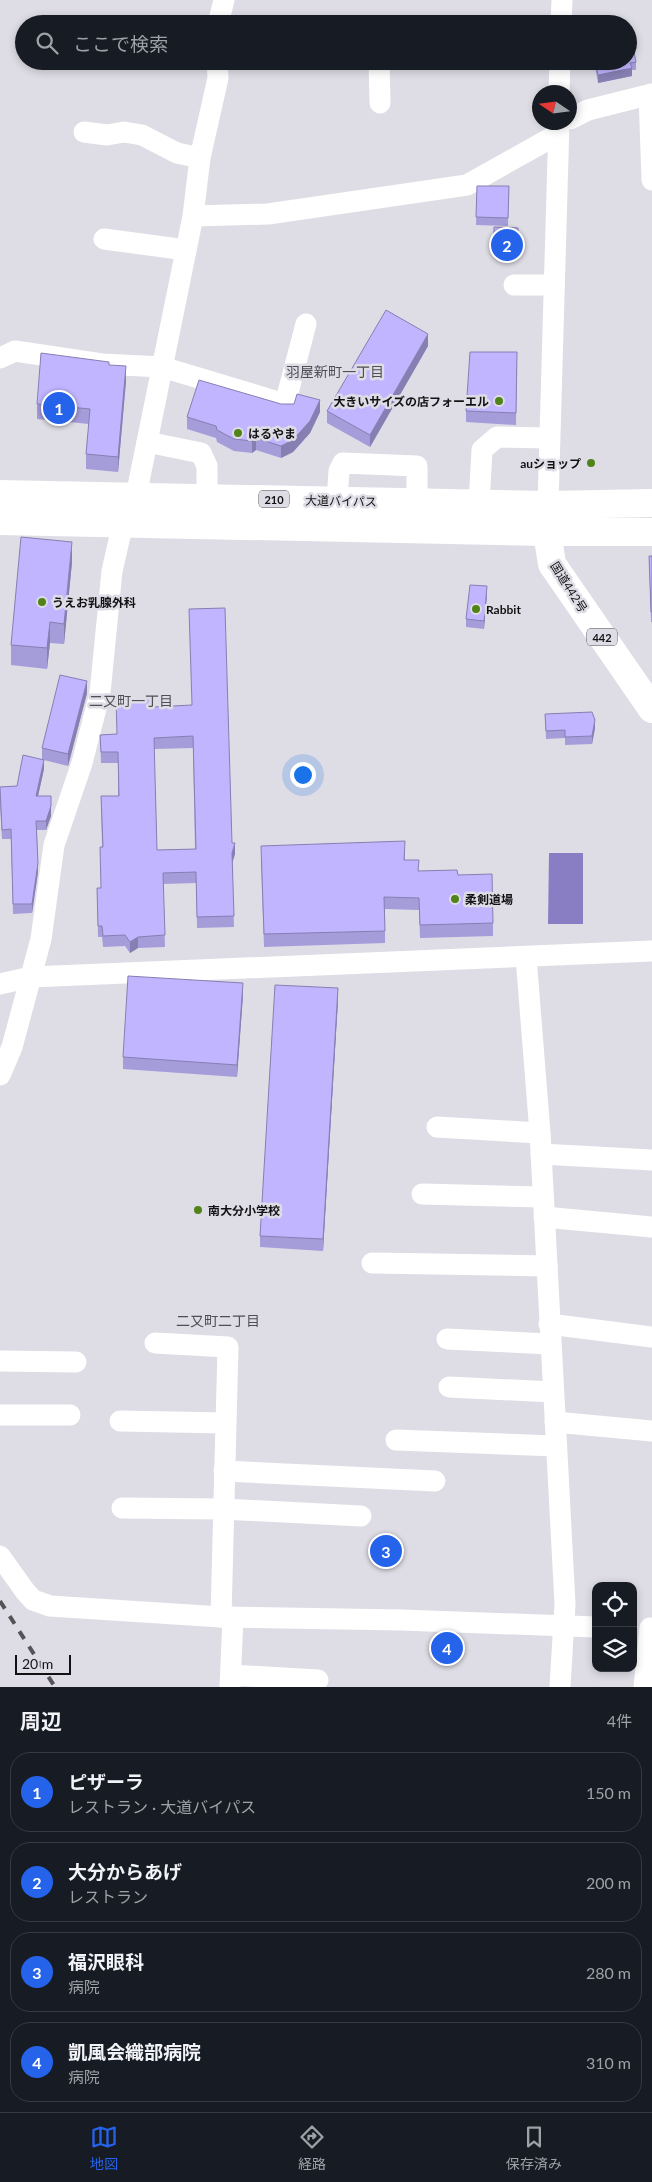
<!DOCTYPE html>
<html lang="ja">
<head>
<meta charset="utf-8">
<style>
  :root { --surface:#171b24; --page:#242831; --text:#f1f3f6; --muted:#9ea1a6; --line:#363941; --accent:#2563eb }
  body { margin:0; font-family:Lato,"Noto Sans JP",sans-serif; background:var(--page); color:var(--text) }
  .controls { position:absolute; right:15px; bottom:15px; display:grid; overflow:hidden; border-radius:10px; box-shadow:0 2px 8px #0003 }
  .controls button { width:45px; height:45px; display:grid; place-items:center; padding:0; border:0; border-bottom:1px solid var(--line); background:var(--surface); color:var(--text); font:25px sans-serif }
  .compass { position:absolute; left:532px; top:85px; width:45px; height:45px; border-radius:50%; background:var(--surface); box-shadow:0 2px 8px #0003; rotate:283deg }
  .scale { position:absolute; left:15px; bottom:12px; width:56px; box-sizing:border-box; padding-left:5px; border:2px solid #121214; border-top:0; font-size:14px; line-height:18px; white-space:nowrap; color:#121214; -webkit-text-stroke:4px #dedde5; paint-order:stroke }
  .you { position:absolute; left:302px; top:774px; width:18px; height:18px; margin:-12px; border:4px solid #fff; border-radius:50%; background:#1a73e8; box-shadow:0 0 0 8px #1a73e833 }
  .badge { display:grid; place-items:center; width:32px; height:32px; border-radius:50%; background:var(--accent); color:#fff; font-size:16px; font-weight:700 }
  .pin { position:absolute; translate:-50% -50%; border:2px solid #fff; box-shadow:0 1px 5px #0006 }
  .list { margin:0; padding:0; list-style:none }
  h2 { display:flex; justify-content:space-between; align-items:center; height:65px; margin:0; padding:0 20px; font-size:21px }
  h2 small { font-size:16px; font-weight:400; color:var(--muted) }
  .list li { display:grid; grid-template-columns:32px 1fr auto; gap:15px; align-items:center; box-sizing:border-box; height:80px; margin:0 10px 10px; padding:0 10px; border:1px solid var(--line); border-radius:20px }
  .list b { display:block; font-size:19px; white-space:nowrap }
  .list p { margin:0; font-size:16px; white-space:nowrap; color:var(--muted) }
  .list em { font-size:16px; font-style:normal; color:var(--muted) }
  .icon { flex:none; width:28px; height:28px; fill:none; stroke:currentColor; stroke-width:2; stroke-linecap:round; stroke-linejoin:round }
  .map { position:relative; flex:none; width:652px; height:1687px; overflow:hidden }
  .search { position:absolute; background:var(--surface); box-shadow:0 2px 8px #0003; left:15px; right:15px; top:15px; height:55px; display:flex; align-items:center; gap:12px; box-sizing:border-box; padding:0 18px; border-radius:28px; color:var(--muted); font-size:19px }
  .sheet { height:425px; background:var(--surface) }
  nav { display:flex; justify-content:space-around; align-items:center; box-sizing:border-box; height:70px; border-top:1px solid var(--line); background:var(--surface); font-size:14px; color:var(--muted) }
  nav a { display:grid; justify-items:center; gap:2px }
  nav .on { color:var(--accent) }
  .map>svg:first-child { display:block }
</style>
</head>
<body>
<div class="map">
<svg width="652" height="1687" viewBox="0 0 652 1687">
  <rect width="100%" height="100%" fill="#dedde5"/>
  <path fill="#897ec3" d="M549,853H583V924H548Z"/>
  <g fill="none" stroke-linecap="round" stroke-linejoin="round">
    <g stroke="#fff" stroke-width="21">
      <path d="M218,24L224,0"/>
      <path d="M561,24L562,0"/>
      <path d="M379,61L380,103"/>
      <path d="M559,92L560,61"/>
      <path d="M649,95L652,180"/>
      <path d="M570,119L588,110L652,94"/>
      <path d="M84,132L107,135L124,132L142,135L177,153L200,158"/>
      <path d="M193,216L268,214L467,185L558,134"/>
      <path d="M104,239L186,250"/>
      <path d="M514,285H554"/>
      <path d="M0,358L15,351L102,364L162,367L285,404L306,324"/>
      <path d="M147,442L201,453L207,466V498"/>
      <path d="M136,496L193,216L200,158L218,78L217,61"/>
      <path d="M337,500L339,471L343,463L417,466V502"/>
      <path d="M479,504L482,450L497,437L549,438"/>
      <path d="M548,505L559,122"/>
      <path d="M526,957L540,1133L565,1604L560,1687"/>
      <path d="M0,984L31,977L652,951"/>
      <path d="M0,1075L12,1047L41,939L54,845L82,763L100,693L112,571L123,523"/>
      <path d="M437,1127L540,1133"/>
      <path d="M541,1154L652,1160"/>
      <path d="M422,1194L543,1197"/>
      <path d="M544,1217L652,1227"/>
      <path d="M372,1263L547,1266"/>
      <path d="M549,1324L652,1337"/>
      <path d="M447,1339L550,1344"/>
      <path d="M155,1343L228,1347L221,1617"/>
      <path d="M0,1361L76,1362"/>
      <path d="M449,1387L553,1392"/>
      <path d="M0,1415H70"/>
      <path d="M120,1421L225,1423"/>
      <path d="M555,1422L652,1431"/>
      <path d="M396,1440L556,1446"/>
      <path d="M224,1471L435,1481"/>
      <path d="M122,1508L222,1509L361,1516"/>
      <path d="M0,1556L25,1591L33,1600L50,1606L221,1617L402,1620L596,1627"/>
      <path d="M231,1675L318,1680"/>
      <path d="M230,1687L233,1617"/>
      <path d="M644,1687L650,1628"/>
    </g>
    <g stroke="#fff" stroke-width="28">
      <path d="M0,494L548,505L652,503"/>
      <path d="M547,514V532L552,564L652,709"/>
      <path d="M0,521L547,532H652"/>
    </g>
    <path stroke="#545357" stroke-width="4" stroke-dasharray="9 9" stroke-linecap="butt" d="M0,1601L55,1687"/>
  </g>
  <g fill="#a59cda" fill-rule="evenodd">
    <path d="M630,46L636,62V70H632V76L598,83L594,61H628Z"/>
    <path d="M477,186H509L508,226L476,225Z"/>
    <path d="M494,227L518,228L517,253L494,252Z"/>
    <path d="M428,346L370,447L327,423V411Z"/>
    <path d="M517,352L516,425L466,422V411Z"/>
    <path d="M109,365L126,381L118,472L86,469V454L89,424L37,419V404Z"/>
    <path d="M281,404L320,412L310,433L293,452L281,458L256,450L252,453L234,451L217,442L216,438L187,429V417Z"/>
    <path d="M649,556H652V622H651Z"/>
    <path d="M72,562L64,644L50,643L47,669L11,665V645Z"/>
    <path d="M487,594L484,629L466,627V619Z"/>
    <path d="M87,693L68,766L44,760V769L38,796H51V816L46,830H37L38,872L32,913L13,914L11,839H2L0,805V787L17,786L42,759V748Z"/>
    <path d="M191,705L235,854L232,863L234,927L197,928L196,883L163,884L165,947L138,948L130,953L125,946L103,947L102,937H98L97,888H101L102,847L101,796H118V763H101L100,735L117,734ZM193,748L195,849L157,850L154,749Z"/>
    <path d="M545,714L595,728L592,744L565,745V738L546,739Z"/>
    <path d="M405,853V860L419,871L458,875L493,923V936L420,938L419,910L385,909V943L264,947L261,859Z"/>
    <path d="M243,995L237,1077L123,1069V1057Z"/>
    <path d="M338,1000L323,1251L260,1247V1236Z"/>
  </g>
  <g fill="#867fb2">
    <path d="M632,68V76L598,83V75Z"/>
    <path d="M428,334V346L370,447V435Z"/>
    <path d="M126,366V381L118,472V457Z"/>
    <path d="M320,400V412L310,433L293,452L281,458V446Z"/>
    <path d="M256,438V450L252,453V441Z"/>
    <path d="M72,542V562L64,644V624Z"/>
    <path d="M487,586V594L484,629V621Z"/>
    <path d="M50,622V643L47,669V648Z"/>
    <path d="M87,681V693L68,766V754Z"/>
    <path d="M595,720V728L592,744V736Z"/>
    <path d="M44,760V769L36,805V796Z"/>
    <path d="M51,806V816L46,830V821Z"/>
    <path d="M235,843V854L232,864V853Z"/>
    <path d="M38,863V872L32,913V904Z"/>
    <path d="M138,937V948L130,953V942Z"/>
    <path d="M243,983V995L237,1077V1065Z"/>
    <path d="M338,988V1000L323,1251V1239Z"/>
  </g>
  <g fill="#c0b5fe" stroke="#867fb2" fill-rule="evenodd">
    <path d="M624,22L625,24H613Z"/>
    <path d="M628,40L630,46L633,47L636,62L630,63L632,68L598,75L595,61H628Z"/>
    <path d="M477,186H509L508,218L476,217Z"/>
    <path d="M494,227L518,228L517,245L494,244Z"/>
    <path d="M386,310L428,334L370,435L327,411Z"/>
    <path d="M470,352H517L516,413L466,411Z"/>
    <path d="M41,353L109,362V365L126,366L118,457L86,454L90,409L37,404Z"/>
    <path d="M199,380L281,404H294L297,394L320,400L310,421L293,440L281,446L256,438L252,441L234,439L217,430L216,426L187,417Z"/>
    <path d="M21,537L72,542L64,624L50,622L47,648L11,645Z"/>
    <path d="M649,556H652V612H651Z"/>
    <path d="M470,585L487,586L484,621L466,619Z"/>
    <path d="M225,608L232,843H235L232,853L234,916L197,917L196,872L163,873L165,935L138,937L130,942L125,935L103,936L102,926H98L97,888H101L100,847H103L101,796H119L118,752H101L100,735L117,734L116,700L152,698L153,707L192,705L189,609ZM193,736L196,849L157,850L154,738Z"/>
    <path d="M60,675L87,681L68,754L42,748Z"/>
    <path d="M592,712L595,720L592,736L565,737V730L546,731L545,714Z"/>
    <path d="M23,755L44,760L36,796H51V806L46,821H36L38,863L32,904H13L11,829L2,830L0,787L17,786Z"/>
    <path d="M405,841L404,860H419L418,871L457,870L458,875L492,874L493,923L420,925L419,898L384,897L385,931L264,934L261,846Z"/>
    <path d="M128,976L243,983L237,1065L123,1057Z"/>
    <path d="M275,985L338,988L323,1239L260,1236Z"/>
  </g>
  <g fill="#508319" stroke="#dedde5" stroke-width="2">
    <circle cx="499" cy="401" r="5"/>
    <circle cx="238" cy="433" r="5"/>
    <circle cx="591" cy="463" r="5"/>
    <circle cx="42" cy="602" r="5"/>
    <circle cx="476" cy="609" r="5"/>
    <circle cx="455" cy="899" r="5"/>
    <circle cx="198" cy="1210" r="5"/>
  </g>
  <g text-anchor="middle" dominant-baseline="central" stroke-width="5" stroke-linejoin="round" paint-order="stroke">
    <g fill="#dedde5" stroke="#4f4f53" stroke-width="1">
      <rect x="259" y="490.5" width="30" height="17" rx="4"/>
      <rect x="587" y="628.5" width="30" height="17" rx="4"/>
    </g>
    <g font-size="11" font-weight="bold" fill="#121214">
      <text x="274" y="499">210</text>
      <text x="602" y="637">442</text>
    </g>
    <g font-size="12" font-weight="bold" fill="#121214" stroke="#dedde5" text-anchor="start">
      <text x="489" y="401" text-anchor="end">大きいサイズの店フォーエル</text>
      <text x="248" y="433">はるやま</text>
      <text x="581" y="463" text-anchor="end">auショップ</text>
      <text x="52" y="602">うえお乳腺外科</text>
      <text x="486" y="609">Rabbit</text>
      <text x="465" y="899">柔剣道場</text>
      <text x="208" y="1210">南大分小学校</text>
    </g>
    <g font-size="12" fill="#121214" stroke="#dedde5">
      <text transform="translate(341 501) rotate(1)">大道バイパス</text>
      <text transform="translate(569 587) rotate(58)">国道442号</text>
    </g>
    <g font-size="14" fill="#4f4e55" stroke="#dedde5">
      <text x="335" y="371">羽屋新町一丁目</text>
      <text x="131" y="700">二又町一丁目</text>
      <text x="218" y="1320">二又町二丁目</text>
    </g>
  </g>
</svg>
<div class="controls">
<button><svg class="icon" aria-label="locate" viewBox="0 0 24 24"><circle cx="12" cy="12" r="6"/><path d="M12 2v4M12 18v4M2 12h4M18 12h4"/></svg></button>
<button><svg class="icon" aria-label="layers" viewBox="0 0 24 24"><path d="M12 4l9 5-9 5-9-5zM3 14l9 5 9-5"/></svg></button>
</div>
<svg class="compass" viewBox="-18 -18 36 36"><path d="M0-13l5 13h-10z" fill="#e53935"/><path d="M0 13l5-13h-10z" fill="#9ea1a6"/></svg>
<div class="scale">20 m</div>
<div class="you"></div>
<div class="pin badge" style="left:59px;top:408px">1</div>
<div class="pin badge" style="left:507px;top:245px">2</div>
<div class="pin badge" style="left:386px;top:1551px">3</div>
<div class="pin badge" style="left:447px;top:1648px">4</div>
<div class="search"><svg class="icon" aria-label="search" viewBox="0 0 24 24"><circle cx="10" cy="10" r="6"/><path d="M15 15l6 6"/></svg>ここで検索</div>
</div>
<section class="sheet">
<h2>周辺<small>4件</small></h2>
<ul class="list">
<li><span class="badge">1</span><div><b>ピザーラ</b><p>レストラン · 大道バイパス</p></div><em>150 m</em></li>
<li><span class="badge">2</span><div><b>大分からあげ</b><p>レストラン</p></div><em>200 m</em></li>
<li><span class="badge">3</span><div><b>福沢眼科</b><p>病院</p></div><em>280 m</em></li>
<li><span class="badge">4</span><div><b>凱風会織部病院</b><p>病院</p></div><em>310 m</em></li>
</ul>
</section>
<nav>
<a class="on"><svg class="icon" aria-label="map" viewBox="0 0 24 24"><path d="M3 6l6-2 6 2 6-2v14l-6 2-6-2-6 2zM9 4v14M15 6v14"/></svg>地図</a>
<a><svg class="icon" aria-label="directions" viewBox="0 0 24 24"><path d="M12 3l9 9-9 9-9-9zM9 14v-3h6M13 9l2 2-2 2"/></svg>経路</a>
<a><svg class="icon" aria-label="saved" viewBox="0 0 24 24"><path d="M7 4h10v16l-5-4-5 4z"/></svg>保存済み</a>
</nav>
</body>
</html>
